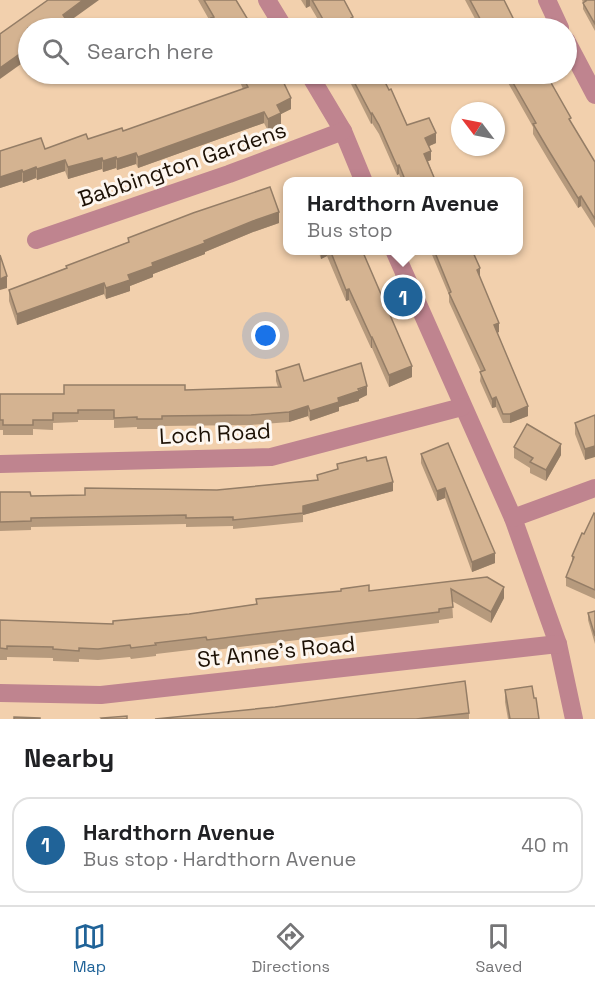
<!DOCTYPE html>
<html lang="en">
<head>
<meta charset="utf-8">
<style>
  :root { --surface:#fff; --page:#f2f2f2; --text:#202124; --muted:#757577; --line:#e0e0e0; --accent:#206398 }
  body { margin:0; font-family:"Space Grotesk",sans-serif; background:var(--page); color:var(--text) }
  .compass { position:absolute; left:451px; top:102px; width:54px; height:54px; border-radius:50%; background:var(--surface); box-shadow:0 2px 4px #0004; rotate:302deg }
  .you { position:absolute; left:266px; top:336px; width:21px; height:21px; margin:-15px; border:4px solid #fff; border-radius:50%; background:#1a73e8; box-shadow:0 0 0 9px #1a73e833 }
  .badge { display:grid; place-items:center; width:39px; height:39px; border-radius:50%; background:var(--accent); color:#fff; font-size:20px; font-weight:700 }
  .pin { position:absolute; translate:-50% -50%; border:3px solid #fff; box-shadow:0 2px 6px #0006 }
  .popup { position:absolute; left:283px; top:177px; width:240px; height:78px; box-sizing:border-box; display:grid; place-content:center; border-radius:12px; background:var(--surface); filter:drop-shadow(0 2px 4px #0005); font-size:20px; white-space:nowrap; color:var(--muted) }
  .popup b { font-size:22px; color:var(--text) }
  .popup::after { content:''; position:absolute; left:50%; top:100%; margin-left:-12px; border:12px solid transparent; border-top-color:var(--surface) }
  .list { margin:0; padding:0; list-style:none }
  h2 { display:flex; justify-content:space-between; align-items:center; height:78px; margin:0; padding:0 24px; font-size:26px }
  h2 small { font-size:20px; font-weight:400; color:var(--muted) }
  .list li { display:grid; grid-template-columns:39px 1fr auto; gap:18px; align-items:center; box-sizing:border-box; height:96px; margin:0 12px 12px; padding:0 12px; border:2px solid var(--line); border-radius:18px }
  .list b { display:block; font-size:22px; white-space:nowrap }
  .list p { margin:0; font-size:20px; white-space:nowrap; color:var(--muted) }
  .list em { font-size:20px; font-style:normal; color:var(--muted) }
  .icon { flex:none; width:33px; height:33px; fill:none; stroke:currentColor; stroke-width:2; stroke-linecap:round; stroke-linejoin:round }
  .map { position:relative; flex:none; width:595px; height:719px; overflow:hidden }
  .search { position:absolute; background:var(--surface); box-shadow:0 2px 4px #0004; left:18px; right:18px; top:18px; height:66px; display:flex; align-items:center; gap:15px; box-sizing:border-box; padding:0 21px; border-radius:33px; color:var(--muted); font-size:22px }
  .sheet { height:186px; background:var(--surface) }
  nav { display:flex; justify-content:space-around; align-items:center; box-sizing:border-box; height:84px; border-top:2px solid var(--line); background:var(--surface); font-size:16px; color:var(--muted) }
  nav a { display:grid; justify-items:center; gap:3px }
  nav .on { color:var(--accent) }
  .map>svg:first-child { display:block }
</style>
</head>
<body>
<div class="map">
<svg width="595" height="719" viewBox="0 0 595 719">
  <rect width="100%" height="100%" fill="#f2d0ad"/>
  <g fill="none" stroke-linecap="round" stroke-linejoin="round">
    <g stroke="#bf848f" stroke-width="18">
      <path d="M267,0L284,28"/>
      <path d="M547,0L560,28"/>
      <path d="M566,40L595,95"/>
      <path d="M309,74L343,131L364,182"/>
      <path d="M36,240L229,174L343,131"/>
      <path d="M394,250L513,518L558,644L574,719"/>
      <path d="M0,464L271,457L462,407"/>
      <path d="M513,518L595,488"/>
      <path d="M0,693L101,695L558,644"/>
    </g>
  </g>
  <g fill="#b69a7d">
    <path d="M198,0H236L253,28H211V23Z"/>
    <path d="M301,0H344L357,28H323L310,6L306,8Z"/>
    <path d="M465,0H504L518,28H480Z"/>
    <path d="M582,0H595V31L583,9V3Z"/>
    <path d="M238,74H262L266,82L291,109L281,114V124L268,131L264,123L138,168L136,164L117,170L116,168L103,172L102,169L68,179L65,171L37,180L36,178L23,183L22,181L0,188V151L45,149L123,131L243,89L238,77Z"/>
    <path d="M346,74H381L407,125L436,143L429,146L431,160L428,161L436,182H402L399,174L397,175L379,134L372,123L371,124Z"/>
    <path d="M503,74H546L571,123L595,162V228L581,206L578,208L549,161L533,134V127Z"/>
    <path d="M279,223L253,232L205,252V254L153,274V277L130,286V291L106,299L104,294L17,325L9,301V290L66,268V266L128,242V238Z"/>
    <path d="M318,250H362L412,377L389,387L372,348H371L349,300L346,301L327,256L321,259Z"/>
    <path d="M430,250H472L480,278L499,332L497,333L528,416L510,423H503L496,407L492,408L480,381L481,372L449,302V295Z"/>
    <path d="M276,371L304,381L367,395L359,399V401L339,407V411L310,421L308,416L289,422L251,425L162,426V429H137V427L114,428V420H78V422L53,423V430L33,429V435H3V430H0V394H64L278,387L276,381Z"/>
    <path d="M595,415L585,460L575,434V423Z"/>
    <path d="M514,447L561,455L546,481L530,473V468L514,458Z"/>
    <path d="M421,454L495,563L472,572L445,498L437,501L421,463Z"/>
    <path d="M367,461L393,491L303,515V522L233,529V526L186,527V524L31,527V530L0,531V492L31,496L85,495L217,490L317,480V475L337,470V464Z"/>
    <path d="M595,514V599L566,586V577L572,564V556Z"/>
    <path d="M487,577L504,598L491,623L452,601L453,618L439,620V623L207,651L206,648L156,654V656L131,659L130,657L98,660L79,659V662L53,661V658L7,657V660H0V620L113,624L189,614L256,604V599L369,591Z"/>
    <path d="M595,611V644L588,620V613Z"/>
    <path d="M505,690L534,698L539,719H508L505,702Z"/>
    <path d="M469,713V719H155Z"/>
  </g>
  <g fill="#947d66">
    <path d="M83,0H99L67,23V28H57L63,15Z"/>
    <path d="M306,0H310V6L306,8Z"/>
    <path d="M28,48V59L0,79V68Z"/>
    <path d="M291,98V109L281,114V124L268,131V119L277,105Z"/>
    <path d="M264,112V123L138,168V157Z"/>
    <path d="M372,113V123L371,124V114Z"/>
    <path d="M436,133V143L425,148V138Z"/>
    <path d="M431,151V160L424,163V154Z"/>
    <path d="M136,153V164L117,170V159Z"/>
    <path d="M116,157V168L103,172V161Z"/>
    <path d="M102,158V169L68,179V167Z"/>
    <path d="M65,160V171L37,180V169Z"/>
    <path d="M399,165V174L397,175V166Z"/>
    <path d="M36,167V178L23,183V172Z"/>
    <path d="M22,170V181L0,188V177Z"/>
    <path d="M581,196V206L578,208V198Z"/>
    <path d="M279,212V223L253,232L205,252V254L153,274V277L130,286V291L106,299V288L128,275L152,263L204,241L253,221Z"/>
    <path d="M321,250H327V256L321,259Z"/>
    <path d="M480,268V278L477,270Z"/>
    <path d="M7,276V288L0,290V279Z"/>
    <path d="M104,283V294L17,325V314Z"/>
    <path d="M349,289V300L346,301V290Z"/>
    <path d="M499,323V332L494,334V325Z"/>
    <rect x="371" y="337" width="1" height="11"/>
    <path d="M412,366V377L389,387V375Z"/>
    <path d="M367,386V395L359,399V401L339,407V411L310,421V411Z"/>
    <path d="M496,397V407L492,408V399Z"/>
    <path d="M308,406V416L289,422V412Z"/>
    <path d="M528,406V416L510,423V414Z"/>
    <path d="M561,444V455L546,481V470Z"/>
    <path d="M595,446V457L585,460V449Z"/>
    <path d="M393,482V491L303,515V506Z"/>
    <path d="M445,488V498L437,501V491Z"/>
    <path d="M495,553V563L472,572V562Z"/>
    <path d="M504,587V598L491,623V612Z"/>
  </g>
  <g fill="#d4b391" stroke="#947d66" stroke-width="1.5">
    <path d="M48,0H83L63,15L67,21L57,28H28V48L0,68V34Z"/>
    <path d="M204,0H236L253,28H218L211,18L214,17Z"/>
    <path d="M312,0H344L353,17L351,18L357,28H328Z"/>
    <path d="M470,0H504L518,28H485Z"/>
    <path d="M585,0H595V24L583,3L586,1Z"/>
    <path d="M241,74H262L266,82L280,75L291,98L277,105L281,113L268,119L264,112L138,157L136,153L117,159L116,157L103,161L102,158L68,167L65,160L37,169L36,167L23,172L22,170L0,177V151L41,138L45,149L86,134L88,139L122,128L123,131L248,87Z"/>
    <path d="M350,74H381L389,90L391,89L407,125L429,118L436,133L425,138L431,151L424,154L436,182H406L399,165L397,166L379,125L372,113L371,114Z"/>
    <path d="M508,74H546L571,118L569,119L595,162V219L581,196L578,198L549,151L533,124L536,123Z"/>
    <path d="M270,187L279,212L253,221L204,241L205,243L152,263L153,266L128,275L130,280L106,288L104,283L17,314L9,290L67,268L66,266L129,242L128,238L193,213Z"/>
    <path d="M330,250H362L412,366L389,375L372,337H371L349,289L346,290Z"/>
    <path d="M434,250H472L480,268L477,270L499,323L494,325L528,406L510,414H503L496,397L492,399L480,372L485,370L449,293L451,292Z"/>
    <path d="M0,255L7,276L0,279Z"/>
    <path d="M361,363L367,386L358,389L359,391L338,398L339,402L310,411L308,406L289,412L251,415L162,416V419H137V417L114,418V410H78V413H53V420H33V425H3V420H0V394H64V385H185V390L281,387L276,371L299,364L304,381Z"/>
    <path d="M595,415V446L585,449L575,423Z"/>
    <path d="M527,424L561,444L546,470L530,462L533,458L514,447Z"/>
    <path d="M448,443L495,553L472,562L445,488L437,491L421,454Z"/>
    <path d="M366,457L367,461L386,457L393,482L303,506V513L233,520V517L186,518V515L31,518V521L0,522V492H30L31,496L85,495V488L217,490L318,480L317,475L338,469L337,464Z"/>
    <path d="M594,513L595,514V590L566,577L574,557L572,556L582,533L584,534Z"/>
    <path d="M487,577L504,587L491,612L451,589L453,607L439,609V612L207,640L206,637L155,643L156,645L131,648L130,645L98,649L79,648V651L53,649V647L7,646V649L0,648V620L113,624V621L189,614L257,604L256,599L341,591V589L369,585V591Z"/>
    <path d="M595,611V636L588,613Z"/>
    <path d="M465,681L469,713L416,719H155L275,707Z"/>
    <path d="M532,686L534,698H536L539,719H510L505,690Z"/>
    <path d="M127,716V719H102L101,718Z"/>
    <path d="M14,717L40,718V719H14Z"/>
  </g>
  <g text-anchor="middle" dominant-baseline="central" stroke-width="6" stroke-linejoin="round" paint-order="stroke">
    <g font-size="22" fill="#1d1105" stroke="#fdf6ef">
      <text transform="translate(182 164) rotate(-19)">Babbington Gardens</text>
      <text transform="translate(215 433) rotate(-3)">Loch Road</text>
      <text transform="translate(276 651) rotate(-6)">St Anne's Road</text>
    </g>
  </g>
</svg>
<svg class="compass" viewBox="-18 -18 36 36"><path d="M0-13l5 13h-10z" fill="#e53935"/><path d="M0 13l5-13h-10z" fill="#757577"/></svg>
<div class="you"></div>
<div class="pin badge" style="left:403px;top:297px">1</div>
<div class="popup"><b>Hardthorn Avenue</b>Bus stop</div>
<div class="search"><svg class="icon" aria-label="search" viewBox="0 0 24 24"><circle cx="10" cy="10" r="6"/><path d="M15 15l6 6"/></svg>Search here</div>
</div>
<section class="sheet">
<h2>Nearby<small></small></h2>
<ul class="list">
<li><span class="badge">1</span><div><b>Hardthorn Avenue</b><p>Bus stop · Hardthorn Avenue</p></div><em>40 m</em></li>
</ul>
</section>
<nav>
<a class="on"><svg class="icon" aria-label="map" viewBox="0 0 24 24"><path d="M3 6l6-2 6 2 6-2v14l-6 2-6-2-6 2zM9 4v14M15 6v14"/></svg>Map</a>
<a><svg class="icon" aria-label="directions" viewBox="0 0 24 24"><path d="M12 3l9 9-9 9-9-9zM9 14v-3h6M13 9l2 2-2 2"/></svg>Directions</a>
<a><svg class="icon" aria-label="saved" viewBox="0 0 24 24"><path d="M7 4h10v16l-5-4-5 4z"/></svg>Saved</a>
</nav>
</body>
</html>
